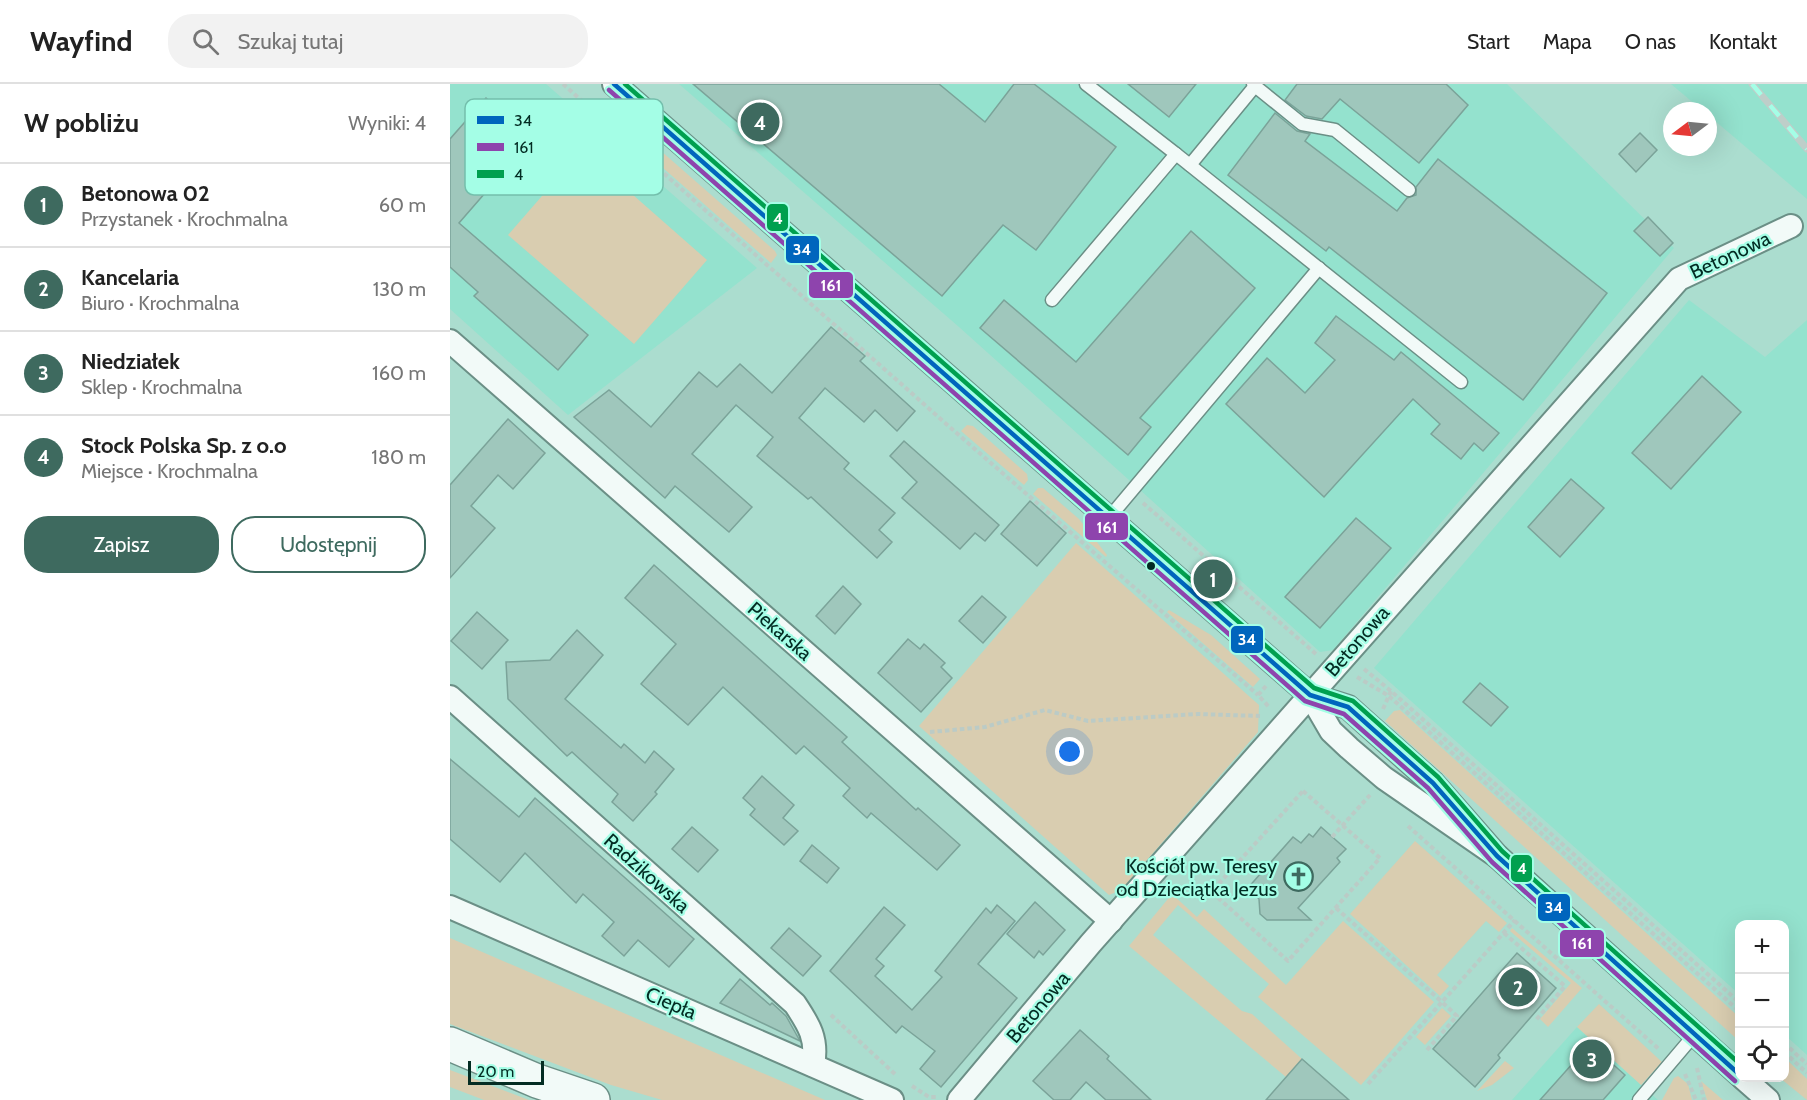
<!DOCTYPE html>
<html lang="pl">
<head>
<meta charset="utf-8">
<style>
  :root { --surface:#fff; --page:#f2f2f2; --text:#222; --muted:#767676; --line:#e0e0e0; --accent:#3e6a5f }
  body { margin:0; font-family:Cabin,sans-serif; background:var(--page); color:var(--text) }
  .controls { position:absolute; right:18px; bottom:18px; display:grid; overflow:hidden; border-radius:12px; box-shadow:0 6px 24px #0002 }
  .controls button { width:54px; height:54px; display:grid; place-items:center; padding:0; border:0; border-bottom:2px solid var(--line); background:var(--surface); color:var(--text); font:30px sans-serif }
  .compass { position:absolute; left:1213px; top:18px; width:54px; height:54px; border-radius:50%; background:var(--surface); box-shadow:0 6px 24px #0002; rotate:254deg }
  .scale { position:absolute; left:18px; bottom:15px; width:76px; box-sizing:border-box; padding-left:6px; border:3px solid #032c23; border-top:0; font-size:16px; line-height:21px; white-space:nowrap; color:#032c23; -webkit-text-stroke:4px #a4fee6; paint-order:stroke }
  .you { position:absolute; left:620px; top:668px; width:21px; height:21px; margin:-15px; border:4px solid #fff; border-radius:50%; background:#1a73e8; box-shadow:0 0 0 9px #1a73e833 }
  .badge { display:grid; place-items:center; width:39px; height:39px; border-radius:50%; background:var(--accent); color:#fff; font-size:20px; font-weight:700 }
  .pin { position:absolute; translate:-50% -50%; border:3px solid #fff; box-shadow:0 2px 6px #0006 }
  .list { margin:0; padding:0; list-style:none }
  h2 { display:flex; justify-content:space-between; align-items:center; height:78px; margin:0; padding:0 24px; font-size:26px }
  h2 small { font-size:20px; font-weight:400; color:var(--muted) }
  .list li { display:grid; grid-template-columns:39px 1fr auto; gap:18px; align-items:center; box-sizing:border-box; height:84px; padding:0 24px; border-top:2px solid var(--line) }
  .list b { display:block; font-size:22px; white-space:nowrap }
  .list p { margin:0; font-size:20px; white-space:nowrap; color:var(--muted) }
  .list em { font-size:20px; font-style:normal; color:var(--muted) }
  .actions { display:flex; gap:12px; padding:18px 24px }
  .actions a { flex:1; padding:14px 0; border:2px solid var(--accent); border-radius:24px; text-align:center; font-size:21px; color:var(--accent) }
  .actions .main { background:var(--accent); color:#fff }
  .icon { flex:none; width:33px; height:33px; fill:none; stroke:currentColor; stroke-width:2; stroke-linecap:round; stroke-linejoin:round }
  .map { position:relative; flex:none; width:1357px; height:1016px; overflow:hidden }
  header { display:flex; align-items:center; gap:36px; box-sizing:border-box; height:84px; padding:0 30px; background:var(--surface); border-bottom:2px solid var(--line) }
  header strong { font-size:28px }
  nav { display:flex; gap:33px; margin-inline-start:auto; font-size:21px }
  .search { width:420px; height:54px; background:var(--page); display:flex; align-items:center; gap:15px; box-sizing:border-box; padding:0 21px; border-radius:24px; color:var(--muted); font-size:22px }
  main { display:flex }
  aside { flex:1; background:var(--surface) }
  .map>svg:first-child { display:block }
</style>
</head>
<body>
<header>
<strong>Wayfind</strong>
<div class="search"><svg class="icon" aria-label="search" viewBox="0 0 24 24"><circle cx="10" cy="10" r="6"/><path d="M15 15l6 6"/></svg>Szukaj tutaj</div>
<nav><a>Start</a><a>Mapa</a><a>O nas</a><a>Kontakt</a></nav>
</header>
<main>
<aside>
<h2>W pobliżu<small>Wyniki: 4</small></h2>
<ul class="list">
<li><span class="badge">1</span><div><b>Betonowa 02</b><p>Przystanek · Krochmalna</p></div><em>60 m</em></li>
<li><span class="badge">2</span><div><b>Kancelaria</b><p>Biuro · Krochmalna</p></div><em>130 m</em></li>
<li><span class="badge">3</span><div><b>Niedziałek</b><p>Sklep · Krochmalna</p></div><em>160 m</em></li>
<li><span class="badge">4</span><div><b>Stock Polska Sp. z o.o</b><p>Miejsce · Krochmalna</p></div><em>180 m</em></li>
</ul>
<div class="actions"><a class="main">Zapisz</a><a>Udostępnij</a></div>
</aside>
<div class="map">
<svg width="1357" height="1016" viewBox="0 0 1357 1016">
  <rect width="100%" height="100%" fill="#abddcf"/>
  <g fill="#94e2ce">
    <path d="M0,0H96L307,184L118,331L0,225Z"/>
    <path d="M229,0H1057L1224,164L883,566L870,568L509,243Z"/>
    <path d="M1221,0H1357V115L1258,31V27H1253Z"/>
    <path d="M1239,216L1315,273L1357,236V971L1335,951L1334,840H1290L1289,910L924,584Z"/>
    <path d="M1127,943L1208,1016H1062Z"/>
  </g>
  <g fill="#d9cdb0">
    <path d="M154,17L325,167L327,171L321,179L145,24Z"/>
    <path d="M132,66L257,176L184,260L58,151Z"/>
    <path d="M517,341L523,342L577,390L578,396L574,401L511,347Z"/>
    <path d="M588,404H593L629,435L657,471L656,473L583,410Z"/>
    <path d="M626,459L809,621L808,648L671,806L659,811L469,642Z"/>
    <path d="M719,526L761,551L810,595L803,603L717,528Z"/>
    <path d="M950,626L1289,933V957L935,637L944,627Z"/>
    <path d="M965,757L1057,839L1049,848L1036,837L987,891L999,902L990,912L900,830Z"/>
    <path d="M722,810L747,833L754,825L836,901L893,837L984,918L911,1001L808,913L819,900L728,821L703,851L792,927L802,930L852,975L836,993L679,862Z"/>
    <path d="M1062,844L1132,904L1098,943L1090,935L1121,899L1060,847Z"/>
    <path d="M0,854L375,1016H212L161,1001L0,940Z"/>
    <path d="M1149,920L1212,978L1191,1001L1127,943Z"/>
    <path d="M992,924L1001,932L975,961L966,953Z"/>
    <path d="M1335,974L1357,995V1016L1330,994H1334Z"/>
    <path d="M1055,977L1064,984L1042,1001L1027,1007Z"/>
    <path d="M0,986L79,1016H34L0,1003Z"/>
    <path d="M1228,992L1238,1000L1242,1016H1212L1224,994Z"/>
    <path d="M1251,997L1273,1016H1257Z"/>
  </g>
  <g fill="#9fc7bc" stroke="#7ba399" stroke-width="1.5">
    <path d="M243,0H489L535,38L564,0H584L666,63L586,166L553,141L492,212Z"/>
    <path d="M678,0H746L719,33Z"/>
    <path d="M847,0H996L1018,21L969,79L890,15L872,35L856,32L835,16Z"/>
    <path d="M36,14L83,54L9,139L138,251L108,286L24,212L28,208L0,183V55Z"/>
    <path d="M825,29L847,47L860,50L855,57L947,127L957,114L966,111V103L988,75L1157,209L1073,316L879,163L876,167L778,91Z"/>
    <path d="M1190,49L1207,66L1186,88L1169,70Z"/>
    <path d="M1198,133L1223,159L1210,172L1184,147Z"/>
    <path d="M741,147L805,204L690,334L701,343L678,371L530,244L554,216L626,278Z"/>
    <path d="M886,232L944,276L951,268L1049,349L1033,367L1024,359L1011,375L981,350L990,340L963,315L874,413L776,320L817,274L855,309L885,276L865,259Z"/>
    <path d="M381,243L415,272L410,277L465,327L447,347L425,326L414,338L375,304L349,334L399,379L394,385L445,429L429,446L442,458L427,474L361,413L358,415L307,372L323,353L286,321L242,370L302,423L279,448L225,402L215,414L124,333L159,306L201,343L249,288L267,303L290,280L322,309Z"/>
    <path d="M1252,292L1291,328L1221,405L1182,369Z"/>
    <path d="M58,335L95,369L63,405L48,391L21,422L45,444L0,494V401Z"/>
    <path d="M454,357L549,441L535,457L525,449L510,465L452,414L467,398L440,372Z"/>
    <path d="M1121,395L1154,424L1110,473L1078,443Z"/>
    <path d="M580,417L616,449L587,482L551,450Z"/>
    <path d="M906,434L941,464L870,544L835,513Z"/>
    <path d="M204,481L397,653L392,658L466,726L468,724L510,761L487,786L421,729L417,734L393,712L400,704L354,662L346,670L273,603L238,641L191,600L226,560L175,514Z"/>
    <path d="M393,502L411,520L385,550L366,532Z"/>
    <path d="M532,512L556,533L533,559L509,537Z"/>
    <path d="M27,528L58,556L32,585L1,557Z"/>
    <path d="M127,546L153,571L115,615L171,664L174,660L195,679L204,667L224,685L205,708L207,710L183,737L162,718L168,710L122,668L117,672L58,615L56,578L100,576Z"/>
    <path d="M458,555L470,565L474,560L495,579L491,583L502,594L471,628L428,589Z"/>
    <path d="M1030,599L1058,623L1041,642L1013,618Z"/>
    <path d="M0,675L69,733L85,714L244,855L219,883L188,856L174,872L152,852L164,838L133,810L126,819L75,769L50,798L0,755Z"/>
    <path d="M312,692L344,721L333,734L348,747L334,761L300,731L305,725L293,714Z"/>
    <path d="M242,743L268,766L248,788L222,765Z"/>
    <path d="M871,743L896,765L887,774L890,778L848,824L861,836H817L810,830L809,815L797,805L843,753L851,759L859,750L863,753Z"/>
    <path d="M362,761L389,784L377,799L350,777Z"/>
    <path d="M585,818L615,846L593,871L589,867L584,874L557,850Z"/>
    <path d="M547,821L565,837L528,880L567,914L491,1003L470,985L485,967L452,942L446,949L380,887L434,823L455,841L426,875L434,882L425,892L462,926L492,893L485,887L536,824L541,829Z"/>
    <path d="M339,844L371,872L353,892L321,864Z"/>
    <path d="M1067,869L1106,904L1048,971L1050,974L1025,1003L983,965Z"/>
    <path d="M290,895L320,921L322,919L336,932L350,957L270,919Z"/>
    <path d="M630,946L659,972L657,975L701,1016H656L636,998L620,1016H604L583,997Z"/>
    <path d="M1140,960L1175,991L1153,1016H1090Z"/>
    <path d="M852,975L899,1016H816Z"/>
  </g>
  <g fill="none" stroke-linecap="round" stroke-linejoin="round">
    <defs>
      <g id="service">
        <path d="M805,2L852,40L885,46L959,106"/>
        <path d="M726,70L1011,298"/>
        <path d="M740,81L805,2L803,0"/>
        <path d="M602,216L726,70L636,0"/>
        <path d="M658,435L869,184"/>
        <path d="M1189,1016L1245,950"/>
      </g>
      <g id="minor">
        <path d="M164,0L860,611L881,647L899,664L934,694L1047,772"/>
        <path d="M0,257L661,837"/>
        <path d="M860,611L898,623L918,641L983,699L1047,772L1290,991"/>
        <path d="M0,613L345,920C359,941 368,955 363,981"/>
        <path d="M0,823L442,1016"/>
        <path d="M1293,994L1318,1016"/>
        <path d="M509,1016L641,859L1229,195L1341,142"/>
      </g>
      <path id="secondary" d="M0,960L87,997L143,1016"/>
    </defs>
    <use href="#service" stroke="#6b8f86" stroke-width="15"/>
    <use href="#minor" stroke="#6b8f86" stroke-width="26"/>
    <use href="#secondary" stroke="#6b8f86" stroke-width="36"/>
    <g stroke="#bbcbc6" stroke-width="4" stroke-dasharray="4.5 3" stroke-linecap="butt">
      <path d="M113,0L511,353L808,611"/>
      <path d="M693,419L866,570"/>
      <path d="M914,585L941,607"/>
      <path d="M907,593L939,612L1290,928"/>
      <path d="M816,602L808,611L819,623"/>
      <path d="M933,625L941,607L1290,919"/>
      <path d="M480,648L535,643L595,626L638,637L748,630L810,632"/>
      <path d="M853,707L930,774L838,877L765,811L763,806Z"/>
      <path d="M958,742L1210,966"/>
      <path d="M882,753L920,711"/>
      <path d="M886,824L992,918L917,1001"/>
      <path d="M1054,849L1115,902L1086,936"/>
      <path d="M381,931L446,991"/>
      <path d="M1334,959L1357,980"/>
      <path d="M977,966L1007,932L992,918L1065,836"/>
      <path d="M1334,968L1357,989"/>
      <path d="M1247,984L1254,1016"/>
      <path d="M1235,990L1246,1016"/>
      <path d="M462,1002L479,1013H487"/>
    </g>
    <use href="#service" stroke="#f2faf8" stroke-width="12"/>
    <use href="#minor" stroke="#f2faf8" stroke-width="22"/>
    <use href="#secondary" stroke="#f2faf8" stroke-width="33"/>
    <defs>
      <path id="rail" d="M1302,0L1357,65"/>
    </defs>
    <use href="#rail" stroke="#becec9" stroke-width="7"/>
    <use href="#rail" stroke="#a4fee6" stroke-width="4.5" stroke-dasharray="14" stroke-linecap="butt"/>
    <defs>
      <path id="bus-1" d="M164,0L860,611L898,623L983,699L1047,772L1290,991"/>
      <path id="bus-2" d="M159,6L855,617L894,630L978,704L1042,778L1285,997"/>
      <path id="bus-3" d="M175,0L864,604L903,617L988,693L1052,767L1290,980"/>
    </defs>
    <use href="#bus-1" stroke="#a4fee6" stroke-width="9"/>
    <use href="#bus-2" stroke="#a4fee6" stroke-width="9"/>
    <use href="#bus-3" stroke="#a4fee6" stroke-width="9"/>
    <use href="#bus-1" stroke="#0065bd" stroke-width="4.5"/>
    <use href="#bus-2" stroke="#8e44ad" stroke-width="4.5"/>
    <use href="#bus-3" stroke="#00a04f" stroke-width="4.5"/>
  </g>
  <defs>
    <symbol id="church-ring" viewBox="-11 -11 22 22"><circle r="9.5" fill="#a4fee6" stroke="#3e6a5f" stroke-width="1.5"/><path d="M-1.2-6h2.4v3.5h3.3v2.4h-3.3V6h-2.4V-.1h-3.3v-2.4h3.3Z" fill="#3e6a5f"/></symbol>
  </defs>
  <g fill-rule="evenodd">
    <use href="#church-ring" x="832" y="776" width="33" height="33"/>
  </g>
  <circle fill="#032c23" stroke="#a4fee6" stroke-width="2" cx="701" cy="482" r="5"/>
  <g text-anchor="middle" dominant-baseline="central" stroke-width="4.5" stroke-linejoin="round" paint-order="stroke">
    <g font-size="20" fill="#032c23" stroke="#a4fee6">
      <text transform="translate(1280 171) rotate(-25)">Betonowa</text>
      <text transform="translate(330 547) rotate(41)">Piekarska</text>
      <text transform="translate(907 557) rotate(-49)">Betonowa</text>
      <text transform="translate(197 789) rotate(42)">Radzikowska</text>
      <text transform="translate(221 919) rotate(23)">Ciepła</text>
      <text transform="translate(588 923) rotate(-50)">Betonowa</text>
    </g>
    <g font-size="20" fill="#032c23" stroke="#a4fee6" text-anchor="end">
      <text x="827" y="782">Kościół pw. Teresy<tspan x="827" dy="23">od Dzieciątka Jezus</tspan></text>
    </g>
  </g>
  <rect x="15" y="15" width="198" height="96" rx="9" fill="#a4fee6" stroke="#74bfac" stroke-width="1.5"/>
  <rect x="27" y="32" width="27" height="8" fill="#0065bd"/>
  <rect x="27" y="59" width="27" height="8" fill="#8e44ad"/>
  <rect x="27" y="86" width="27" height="8" fill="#00a04f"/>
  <g font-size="16" fill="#032c23">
    <text x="64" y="42">34</text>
    <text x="64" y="69">161</text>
    <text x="64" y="96">4</text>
  </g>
  <g stroke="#a4fee6" stroke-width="2">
    <rect x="316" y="119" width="23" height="29" rx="6" fill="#00a04f"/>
    <rect x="335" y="151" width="35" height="29" rx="6" fill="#0065bd"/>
    <rect x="358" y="187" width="46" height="28" rx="6" fill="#8e44ad"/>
    <rect x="634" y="428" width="45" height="29" rx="6" fill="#8e44ad"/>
    <rect x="780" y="541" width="34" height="29" rx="6" fill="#0065bd"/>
    <rect x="1060" y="770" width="23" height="29" rx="6" fill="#00a04f"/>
    <rect x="1087" y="809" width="34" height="29" rx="6" fill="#0065bd"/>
    <rect x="1109" y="845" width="46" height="29" rx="6" fill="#8e44ad"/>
  </g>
  <g font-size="16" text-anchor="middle" font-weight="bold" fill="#fff">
    <text x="328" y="140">4</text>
    <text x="352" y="171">34</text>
    <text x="381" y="207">161</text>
    <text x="657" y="449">161</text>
    <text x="797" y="561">34</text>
    <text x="1072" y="790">4</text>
    <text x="1104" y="829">34</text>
    <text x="1132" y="865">161</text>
  </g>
</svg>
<div class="controls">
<button>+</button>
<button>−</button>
<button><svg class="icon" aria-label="locate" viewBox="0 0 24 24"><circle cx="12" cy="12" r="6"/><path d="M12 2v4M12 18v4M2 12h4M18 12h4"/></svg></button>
</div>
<svg class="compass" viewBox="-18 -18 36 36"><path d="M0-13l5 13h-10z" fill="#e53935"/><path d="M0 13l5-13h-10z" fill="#767676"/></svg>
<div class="scale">20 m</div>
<div class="you"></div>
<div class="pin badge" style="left:763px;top:495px">1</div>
<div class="pin badge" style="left:1068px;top:903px">2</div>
<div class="pin badge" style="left:1142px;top:975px">3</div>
<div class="pin badge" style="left:310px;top:38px">4</div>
</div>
</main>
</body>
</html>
